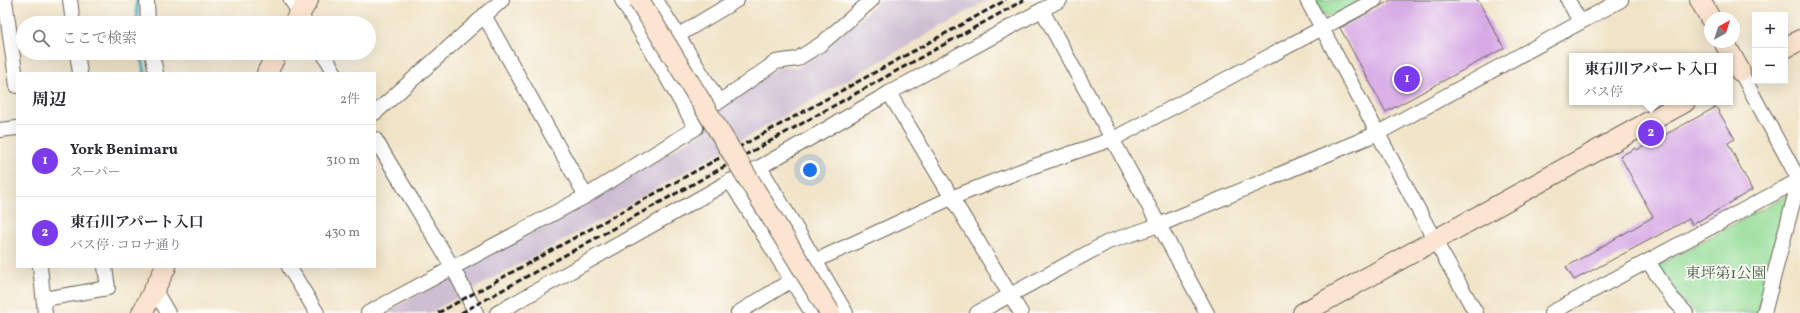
<!DOCTYPE html>
<html lang="ja">
<head>
<meta charset="utf-8">
<style>
  :root { --surface:#fff; --page:#f2f2f3; --text:#2b2b33; --muted:#7c7c81; --line:#e1e1e2; --accent:#7c3aed }
  body { margin:0; font-family:Vollkorn,"Noto Serif JP",serif; background:var(--page); color:var(--text) }
  .controls { position:absolute; right:12px; top:12px; display:grid; overflow:hidden; border-radius:0px; box-shadow:0 4px 16px #0002 }
  .controls button { width:36px; height:36px; display:grid; place-items:center; padding:0; border:0; border-bottom:1px solid var(--line); background:var(--surface); color:var(--text); font:20px sans-serif }
  .compass { position:absolute; left:1704px; top:12px; width:36px; height:36px; border-radius:50%; background:var(--surface); box-shadow:0 4px 16px #0002; rotate:39deg }
  .you { position:absolute; left:810px; top:170px; width:14px; height:14px; margin:-10px; border:3px solid #fff; border-radius:50%; background:#1a73e8; box-shadow:0 0 0 6px #1a73e833 }
  .badge { display:grid; place-items:center; width:26px; height:26px; border-radius:50%; background:var(--accent); color:#fff; font-size:13px; font-weight:700 }
  .pin { position:absolute; translate:-50% -50%; border:2px solid #fff; box-shadow:0 1px 4px #0006 }
  .popup { position:absolute; left:1569px; top:53px; width:164px; height:52px; box-sizing:border-box; display:grid; place-content:center; border-radius:0px; background:var(--surface); filter:drop-shadow(0 1px 3px #0005); font-size:13px; white-space:nowrap; color:var(--muted) }
  .popup b { font-size:15px; color:var(--text) }
  .popup::after { content:''; position:absolute; left:50%; top:100%; margin-left:-8px; border:8px solid transparent; border-top-color:var(--surface) }
  .list { margin:0; padding:0; list-style:none }
  h2 { display:flex; justify-content:space-between; align-items:center; height:52px; margin:0; padding:0 16px; font-size:17px }
  h2 small { font-size:13px; font-weight:400; color:var(--muted) }
  .list li { display:grid; grid-template-columns:26px 1fr auto; gap:12px; align-items:center; box-sizing:border-box; height:72px; padding:0 16px; border-top:1px solid var(--line) }
  .list b { display:block; font-size:15px; white-space:nowrap }
  .list p { margin:0; font-size:13px; white-space:nowrap; color:var(--muted) }
  .list em { font-size:13px; font-style:normal; color:var(--muted) }
  .icon { flex:none; width:22px; height:22px; fill:none; stroke:currentColor; stroke-width:2; stroke-linecap:round; stroke-linejoin:round }
  .map { position:relative; flex:none; width:1800px; height:313px; overflow:hidden }
  .search { position:absolute; background:var(--surface); box-shadow:0 4px 16px #0002; left:16px; top:16px; width:360px; height:44px; display:flex; align-items:center; gap:10px; box-sizing:border-box; padding:0 14px; border-radius:22px; color:var(--muted); font-size:15px }
  .panel { position:absolute; background:var(--surface); box-shadow:0 4px 16px #0002; left:16px; top:72px; width:360px; height:196px; border-radius:0px }
  .map>svg:first-child { display:block }
</style>
</head>
<body>
<div class="map">
<svg width="1800" height="313" viewBox="0 0 1800 313">
  <rect width="100%" height="100%" fill="#fdfcf7"/>
  <filter id="ink" filterUnits="userSpaceOnUse"><feTurbulence type="fractalNoise" baseFrequency=".025" numOctaves="2"/><feDisplacementMap in="SourceGraphic" scale="8" xChannelSelector="R" yChannelSelector="G"/><feConvolveMatrix kernelMatrix="1 2 1 2 8 2 1 2 1" color-interpolation-filters="sRGB"/></filter>
  <filter id="wash" filterUnits="userSpaceOnUse"><feTurbulence type="fractalNoise" baseFrequency=".012" numOctaves="4" result="noise"/><feDisplacementMap in="SourceGraphic" scale="16" xChannelSelector="R" yChannelSelector="G"/><feGaussianBlur stdDeviation="0.9" result="paint"/><feColorMatrix in="noise" values="0 0 0 0 0 0 0 0 0 0 0 0 0 0 0 0 0 1.4 0 .05"/><feComposite in="paint" operator="in"/></filter>
  <g filter="url(#wash)">
    <rect width="100%" height="100%" fill="#f1e4c8"/>
    <path fill="#cdbed2" d="M880,0H988L604,218L429,313H385L593,200L701,133L729,101L779,67L797,68L859,20Z"/>
    <g fill="#95dd98" stroke="#587c5a">
      <path d="M1314,0H1364L1330,17L1320,12Z"/>
      <path d="M1790,194L1757,313H1696L1681,299L1657,266Z"/>
    </g>
    <g fill="none" stroke-linecap="round" stroke-linejoin="round">
      <g stroke="#41aebf" stroke-width="4">
        <path d="M137,0V23"/>
        <path d="M140,53L145,73"/>
      </g>
    </g>
    <g id="blocks">
      <g fill="#d6a8e5">
        <path d="M1391,0H1478L1504,48L1386,112L1340,28Z"/>
        <path d="M1716,107L1735,139L1728,143L1752,190L1692,225L1689,219L1574,280L1566,267L1653,217L1620,156L1636,148L1637,150Z"/>
      </g>
    </g>
  </g>
  <g filter="url(#ink)">
    <use href="#blocks" fill-opacity="0" stroke="#676258" stroke-width="1"/>
    <g fill="none" stroke-linecap="round" stroke-linejoin="round">
      <defs>
        <g id="street">
          <path d="M5,0L17,86"/>
          <path d="M70,0L73,23"/>
          <path d="M147,0L148,23"/>
          <path d="M291,0L304,20"/>
          <path d="M656,0L719,102L776,62L797,59L821,44L872,0"/>
          <path d="M1307,0L1435,241L1476,313"/>
          <path d="M1568,0L1580,22"/>
          <path d="M1042,10L1207,313"/>
          <path d="M484,15L586,196"/>
          <path d="M677,36L737,0"/>
          <path d="M77,53L80,73"/>
          <path d="M152,53L156,73"/>
          <path d="M323,53L335,73"/>
          <path d="M1740,71L1799,180L1764,313"/>
          <path d="M889,93L1021,313"/>
          <path d="M375,113L502,0"/>
          <path d="M0,130L17,128"/>
          <path d="M375,139L453,268L476,313"/>
          <path d="M760,167L846,313"/>
          <path d="M730,181L812,313"/>
          <path d="M815,261L951,198L1031,167L1113,139L1375,0"/>
          <path d="M1648,261L1671,297L1686,313"/>
          <path d="M40,267L45,313"/>
          <path d="M289,267L317,313"/>
          <path d="M154,289L168,313"/>
          <path d="M44,299L108,288L105,267"/>
          <path d="M368,313L586,196L696,128L622,0"/>
          <path d="M497,313L730,181L760,167L889,93L1060,0"/>
          <path d="M738,313L792,280"/>
          <path d="M977,313L1108,242L1159,225L1378,133L1621,0"/>
          <path d="M1551,313L1799,180"/>
        </g>
        <g id="secondary">
          <path d="M1700,0L1710,18"/>
          <path d="M294,23L308,0"/>
          <path d="M1724,42L1740,71"/>
          <path d="M1785,48L1800,40"/>
          <path d="M267,73L277,53"/>
          <path d="M142,313L166,267"/>
          <path d="M1303,313L1685,102"/>
        </g>
      </defs>
      <use href="#street" stroke="#676258" stroke-width="16"/>
      <use href="#secondary" stroke="#676258" stroke-width="22"/>
      <use href="#street" stroke="#fff" stroke-width="14"/>
      <use href="#secondary" stroke="#fce5d0" stroke-width="20"/>
      <g stroke="#1c1c1c" stroke-width="3" stroke-dasharray="6 3" stroke-linecap="butt">
        <path d="M438,313L1006,0"/>
        <path d="M461,313L1024,0"/>
      </g>
      <defs>
        <path id="secondary-bridge" d="M639,0L830,313"/>
      </defs>
      <use href="#secondary-bridge" stroke="#676258" stroke-width="22" stroke-linecap="butt"/>
      <use href="#secondary-bridge" stroke="#fce5d0" stroke-width="20"/>
    </g>
  </g>
  <g text-anchor="middle" dominant-baseline="central" stroke-width="3.5" stroke-linejoin="round" paint-order="stroke">
    <g font-size="15" fill="#466047" stroke="#fdfcf7">
      <text x="1726" y="274">東坪第1公園</text>
    </g>
  </g>
</svg>
<div class="controls">
<button>+</button>
<button>−</button>
</div>
<svg class="compass" viewBox="-18 -18 36 36"><path d="M0-13l5 13h-10z" fill="#e53935"/><path d="M0 13l5-13h-10z" fill="#7c7c81"/></svg>
<div class="you"></div>
<div class="pin badge" style="left:1407px;top:79px">1</div>
<div class="pin badge" style="left:1651px;top:133px">2</div>
<div class="popup"><b>東石川アパート入口</b>バス停</div>
<div class="search"><svg class="icon" aria-label="search" viewBox="0 0 24 24"><circle cx="10" cy="10" r="6"/><path d="M15 15l6 6"/></svg>ここで検索</div>
<section class="panel">
<h2>周辺<small>2件</small></h2>
<ul class="list">
<li><span class="badge">1</span><div><b>York Benimaru</b><p>スーパー</p></div><em>310 m</em></li>
<li><span class="badge">2</span><div><b>東石川アパート入口</b><p>バス停 · コロナ通り</p></div><em>430 m</em></li>
</ul>
</section>
</div>
</body>
</html>
